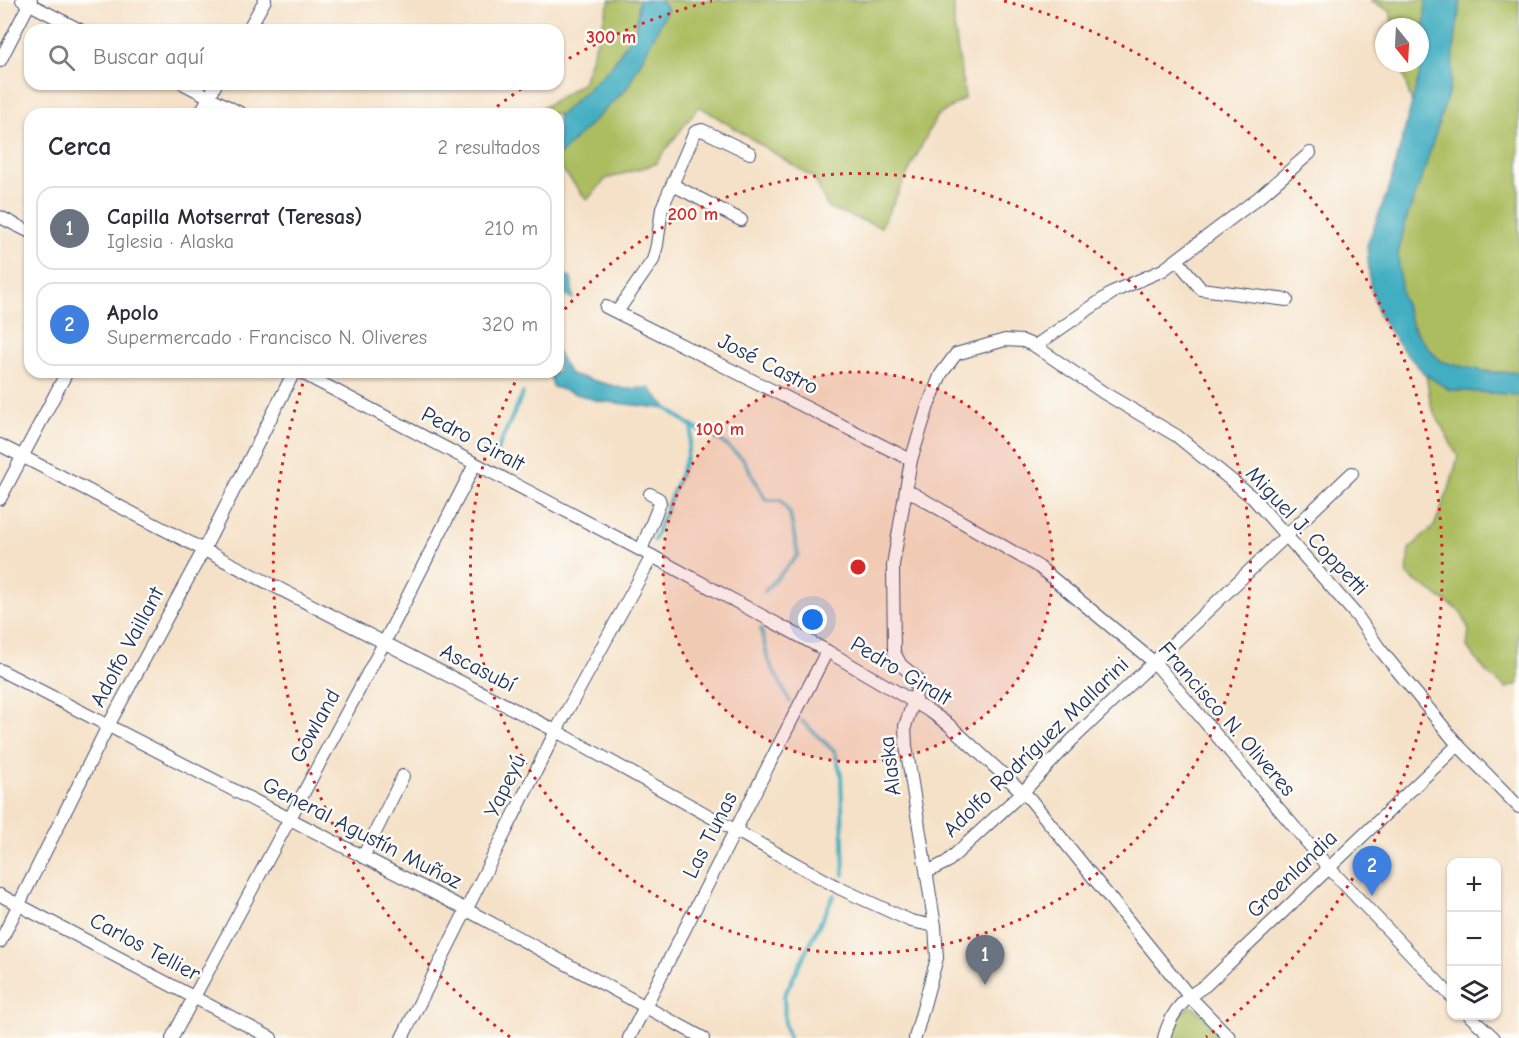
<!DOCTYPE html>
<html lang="es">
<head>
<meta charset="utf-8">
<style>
  :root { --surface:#fff; --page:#f2f2f3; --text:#2b2b33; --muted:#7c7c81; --line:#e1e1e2; --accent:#111827 }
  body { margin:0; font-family:"Comic Neue",sans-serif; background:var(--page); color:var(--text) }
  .controls { position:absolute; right:18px; bottom:18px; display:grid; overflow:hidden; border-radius:12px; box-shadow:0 2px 4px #0004 }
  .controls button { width:54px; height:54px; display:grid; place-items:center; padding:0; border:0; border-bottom:2px solid var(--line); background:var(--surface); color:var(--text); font:30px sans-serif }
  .compass { position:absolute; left:1375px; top:18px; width:54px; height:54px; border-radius:50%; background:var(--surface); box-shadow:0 2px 4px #0004; rotate:162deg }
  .you { position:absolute; left:813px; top:620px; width:21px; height:21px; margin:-15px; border:4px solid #fff; border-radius:50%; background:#1a73e8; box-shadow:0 0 0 9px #1a73e833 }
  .badge { display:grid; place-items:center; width:39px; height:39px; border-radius:50%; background:var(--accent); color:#fff; font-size:20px; font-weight:700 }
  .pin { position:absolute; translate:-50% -50px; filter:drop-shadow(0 2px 3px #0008) }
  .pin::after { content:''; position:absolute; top:32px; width:21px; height:18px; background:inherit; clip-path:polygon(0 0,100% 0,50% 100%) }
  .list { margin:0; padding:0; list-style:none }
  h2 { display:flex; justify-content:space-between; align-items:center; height:78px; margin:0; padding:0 24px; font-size:26px }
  h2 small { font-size:20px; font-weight:400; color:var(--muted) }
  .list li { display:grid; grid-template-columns:39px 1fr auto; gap:18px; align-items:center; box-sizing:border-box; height:84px; margin:0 12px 12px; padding:0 12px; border:2px solid var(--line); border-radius:18px }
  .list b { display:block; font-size:22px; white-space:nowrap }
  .list p { margin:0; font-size:20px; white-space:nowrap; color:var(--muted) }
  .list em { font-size:20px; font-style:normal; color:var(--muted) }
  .icon { flex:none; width:33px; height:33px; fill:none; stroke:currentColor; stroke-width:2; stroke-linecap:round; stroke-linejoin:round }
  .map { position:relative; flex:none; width:1519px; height:1038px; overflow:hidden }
  .search { position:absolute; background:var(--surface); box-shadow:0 2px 4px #0004; left:24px; top:24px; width:540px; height:66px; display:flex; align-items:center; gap:15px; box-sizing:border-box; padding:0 21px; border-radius:18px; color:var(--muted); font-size:22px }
  .panel { position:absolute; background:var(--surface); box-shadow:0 2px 4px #0004; left:24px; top:108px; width:540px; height:270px; border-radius:18px }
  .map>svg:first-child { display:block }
</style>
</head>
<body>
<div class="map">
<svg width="1519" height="1038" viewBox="0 0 1519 1038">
  <rect width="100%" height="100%" fill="#fdfcf7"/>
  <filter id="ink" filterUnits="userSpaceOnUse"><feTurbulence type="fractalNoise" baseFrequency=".0167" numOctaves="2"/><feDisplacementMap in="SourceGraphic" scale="12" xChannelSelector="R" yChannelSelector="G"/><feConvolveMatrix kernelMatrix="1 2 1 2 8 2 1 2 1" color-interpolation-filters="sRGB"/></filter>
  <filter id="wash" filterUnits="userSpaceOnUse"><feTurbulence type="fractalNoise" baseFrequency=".008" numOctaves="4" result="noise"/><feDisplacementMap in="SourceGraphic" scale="24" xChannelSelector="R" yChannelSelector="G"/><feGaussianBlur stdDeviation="1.35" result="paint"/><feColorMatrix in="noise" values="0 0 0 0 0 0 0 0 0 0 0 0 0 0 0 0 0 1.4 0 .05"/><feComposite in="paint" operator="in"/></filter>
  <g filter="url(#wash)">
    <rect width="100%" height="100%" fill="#f5e1c7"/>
    <g fill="#acbd61" stroke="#647660" stroke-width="1.5">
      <path d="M610,0H639L636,29L611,67L558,117V114H521L539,110L583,83Z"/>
      <path d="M659,0H954V25L965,98L936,117L881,227L828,208L814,178L699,106L655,164L606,179L587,200L558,164V156L627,88L668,9Z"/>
      <path d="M1370,0H1426L1422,65L1412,104L1400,63H1420V27H1393L1390,11Z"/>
      <path d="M1460,0H1519V372C1501,373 1453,370 1439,359C1412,337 1393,287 1398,252C1403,219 1419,189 1428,156C1441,106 1455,52 1460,0Z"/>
      <path d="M1426,375L1450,390L1519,395V684L1506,688L1487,673L1467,647L1469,630L1460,611L1407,575L1409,549L1434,526L1449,489L1458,457L1431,406Z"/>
      <path d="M1189,1007H1194L1224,1038H1171C1174,1025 1177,1014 1189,1007Z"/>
    </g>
    <g fill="#42aec1" stroke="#2e6e90" stroke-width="1.5">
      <path d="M639,0H659L668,9L627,88L558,156V117L611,67L636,29Z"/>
      <path d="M1426,0H1460L1450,87L1423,174L1406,220L1398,254L1402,296L1414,331L1440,361L1491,373L1519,372V395L1450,390L1426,375L1403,350L1379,316L1370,284L1367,245L1390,185L1422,65Z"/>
      <path d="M558,271L571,278L573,299L558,291Z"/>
      <path d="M558,353L570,374L625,389L649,388L669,409L599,401L553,387L549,372H558Z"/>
    </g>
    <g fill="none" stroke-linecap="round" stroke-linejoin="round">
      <g stroke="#42aec1" stroke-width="4">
        <path d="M666,408L693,427L721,441L743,459L766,500H781L790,514L798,555L765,591"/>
        <path d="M495,455L523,393"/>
        <path d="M654,540L686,459L693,427"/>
        <path d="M761,629L768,660L790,702"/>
        <path d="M802,721L835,752L841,774L844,875"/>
        <path d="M789,1038L785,1027L784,996L834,895"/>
      </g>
    </g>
  </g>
  <g filter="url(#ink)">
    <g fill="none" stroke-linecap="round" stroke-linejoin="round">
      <defs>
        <g id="minor">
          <path d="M22,0L80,30"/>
          <path d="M248,30L265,0"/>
          <path d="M0,61L31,0"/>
          <path d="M184,84L242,114"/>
          <path d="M200,114L216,84"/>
          <path d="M673,185L741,220"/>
          <path d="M0,217L30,232"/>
          <path d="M1177,260L1201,289L1287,300"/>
          <path d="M606,307L911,460"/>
          <path d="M617,312L653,260L657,245L662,208L695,132L702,130L750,153"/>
          <path d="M1035,346L1115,291L1163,270L1258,198L1310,153"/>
          <path d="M300,372L652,556L827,651L931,712L949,725L1030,799L1189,996L1230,1038"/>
          <path d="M0,445L556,731L841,889L911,921L935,926"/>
          <path d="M907,490L1039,567L1155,663L1329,868L1452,997"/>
          <path d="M0,499L67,372"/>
          <path d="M641,550L660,503L659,499L650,494"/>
          <path d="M0,670L467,910L703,1038"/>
          <path d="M363,857L403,776"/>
          <path d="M927,872L947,862L1023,792L1072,740L1352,473"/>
          <path d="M0,895L271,1038"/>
          <path d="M0,942L108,726L204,549L294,372"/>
          <path d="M1470,1016L1494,1038"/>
          <path d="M172,1038L384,643L475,464"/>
          <path d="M402,1038L556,731L652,556"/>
          <path d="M629,1038L827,651"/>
          <path d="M915,1038L937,958L935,926L906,746L905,726L916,694L918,679L901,665L894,652L893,565L911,460L928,406L941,374L956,354L1005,340L1023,341L1035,346L1104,393L1177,436L1253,498L1357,616L1379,648L1458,745L1519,807"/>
          <path d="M1164,1038C1171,1012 1183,999 1206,985L1458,745"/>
        </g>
      </defs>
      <use href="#minor" stroke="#3c4a6e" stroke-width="14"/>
      <use href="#minor" stroke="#fff" stroke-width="12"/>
    </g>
  </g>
  <circle cx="858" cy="567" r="195" fill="#d62828" fill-opacity=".12"/>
  <g fill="none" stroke="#d62828" stroke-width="3" stroke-dasharray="3 6">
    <circle cx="858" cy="567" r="195"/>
    <path d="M559 316A390 390 0 1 1 519 375"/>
    <path d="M510 1037A585 585 0 0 1 305 377M490 112A585 585 0 0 1 527 85M561 63A585 585 0 0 1 712 1M1004 1A585 585 0 0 1 1206 1037"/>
  </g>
  <g text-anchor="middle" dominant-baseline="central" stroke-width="5" stroke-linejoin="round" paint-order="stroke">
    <g font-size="22" fill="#1b2f5e" stroke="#fdfcf7">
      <text transform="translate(768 364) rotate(27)">José Castro</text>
      <text transform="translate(473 439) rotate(28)">Pedro Giralt</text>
      <text transform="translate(1307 531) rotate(47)">Miguel J. Coppetti</text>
      <text transform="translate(127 647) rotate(-62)">Adolfo Vaillant</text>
      <text transform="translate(478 668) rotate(27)">Ascasubí</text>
      <text transform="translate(901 671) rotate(31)">Pedro Giralt</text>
      <text transform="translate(1227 719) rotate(49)">Francisco N. Oliveres</text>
      <text transform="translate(315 726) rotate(-61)">Gowland</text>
      <text transform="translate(1036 747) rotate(-44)">Adolfo Rodríguez Mallarini</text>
      <text transform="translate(890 766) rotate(-97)">Alaska</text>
      <text transform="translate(505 786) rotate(-64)">Yapeyú</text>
      <text transform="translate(362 833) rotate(27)">General Agustín Muñoz</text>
      <text transform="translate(710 835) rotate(-63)">Las Tunas</text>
      <text transform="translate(1292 874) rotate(-44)">Groenlandia</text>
      <text transform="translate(145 947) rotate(28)">Carlos Tellier</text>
    </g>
  </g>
  <circle cx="858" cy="567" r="9" fill="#d62828" stroke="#fdfcf7" stroke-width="3"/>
  <g font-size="18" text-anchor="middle" font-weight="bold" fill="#d62828" stroke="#fdfcf7" stroke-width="5" stroke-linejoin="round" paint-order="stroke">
    <text x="611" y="43">300 m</text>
    <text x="693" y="220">200 m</text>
    <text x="720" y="435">100 m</text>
  </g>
</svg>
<div class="controls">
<button>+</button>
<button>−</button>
<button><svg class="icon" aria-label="layers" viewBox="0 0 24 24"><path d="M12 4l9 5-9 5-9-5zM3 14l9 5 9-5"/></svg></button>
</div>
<svg class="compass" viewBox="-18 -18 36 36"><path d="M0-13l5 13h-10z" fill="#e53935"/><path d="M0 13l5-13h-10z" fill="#7c7c81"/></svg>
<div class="you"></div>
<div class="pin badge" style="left:985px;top:985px;background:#6b7280">1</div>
<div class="pin badge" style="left:1372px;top:896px;background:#3f7fe0">2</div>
<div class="search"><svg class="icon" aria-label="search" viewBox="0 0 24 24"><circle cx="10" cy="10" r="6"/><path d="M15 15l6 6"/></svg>Buscar aquí</div>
<section class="panel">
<h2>Cerca<small>2 resultados</small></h2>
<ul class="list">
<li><span class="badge" style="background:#6b7280">1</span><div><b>Capilla Motserrat (Teresas)</b><p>Iglesia · Alaska</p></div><em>210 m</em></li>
<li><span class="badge" style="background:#3f7fe0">2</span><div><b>Apolo</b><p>Supermercado · Francisco N. Oliveres</p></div><em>320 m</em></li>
</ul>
</section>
</div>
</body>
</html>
